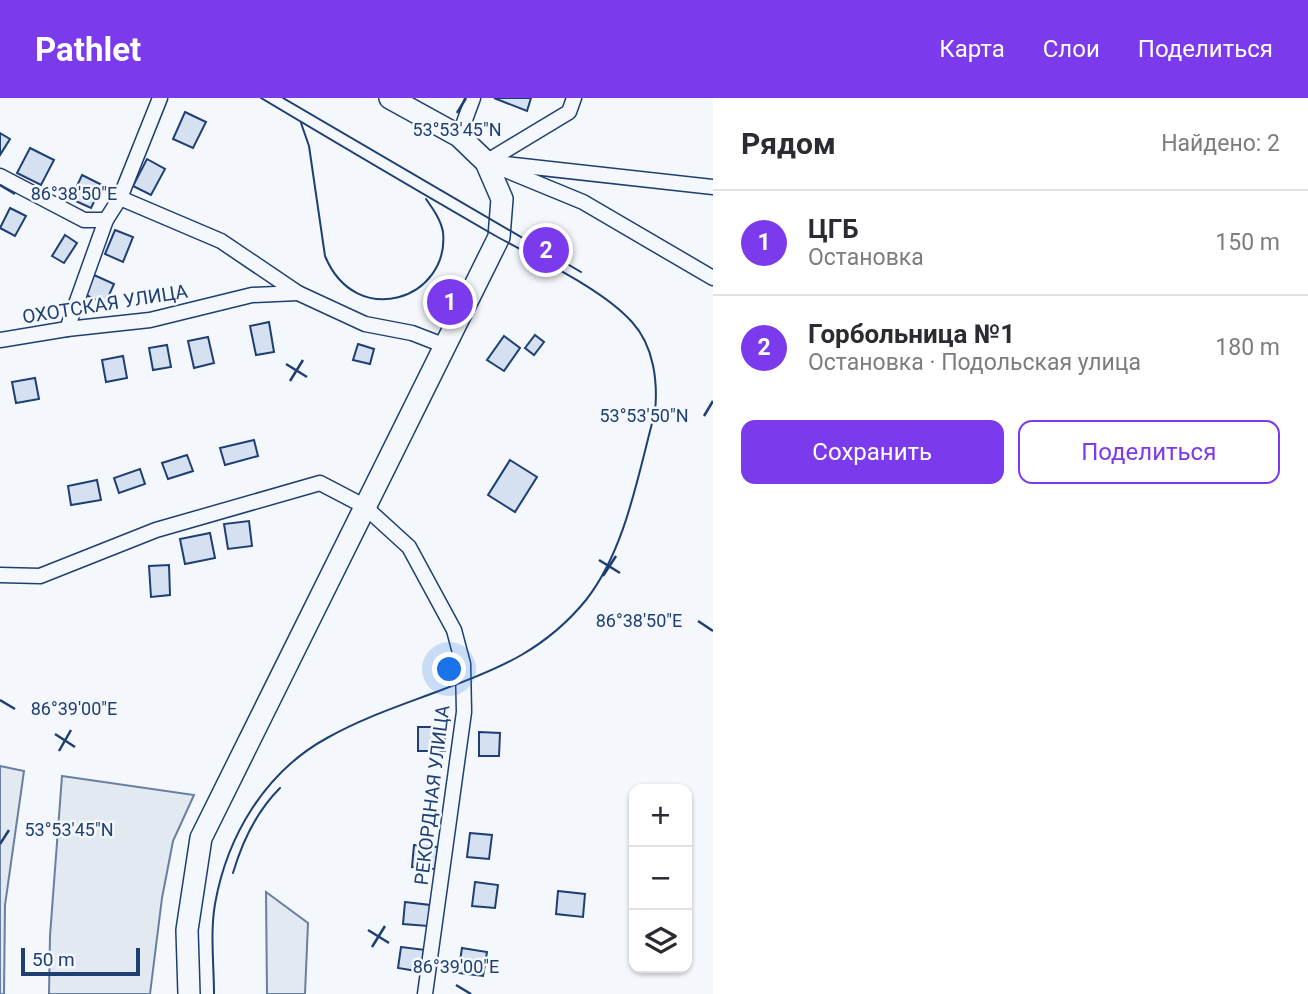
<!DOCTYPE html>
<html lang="ru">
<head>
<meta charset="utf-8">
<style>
  :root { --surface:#fff; --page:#f7f7f7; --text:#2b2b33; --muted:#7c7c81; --line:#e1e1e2; --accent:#7c3aed }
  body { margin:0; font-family:Roboto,sans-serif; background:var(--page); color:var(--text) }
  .controls { position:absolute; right:21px; bottom:21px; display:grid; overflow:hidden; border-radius:14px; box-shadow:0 2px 5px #0004 }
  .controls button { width:63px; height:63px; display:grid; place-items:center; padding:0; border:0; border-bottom:2px solid var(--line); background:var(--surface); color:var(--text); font:35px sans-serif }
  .scale { position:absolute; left:21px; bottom:18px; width:119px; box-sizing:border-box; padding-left:7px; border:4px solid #1d3f73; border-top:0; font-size:19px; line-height:24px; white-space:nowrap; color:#1d3f73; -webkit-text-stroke:5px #f4f7fb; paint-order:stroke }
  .you { position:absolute; left:450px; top:572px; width:24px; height:24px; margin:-18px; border:5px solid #fff; border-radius:50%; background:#1a73e8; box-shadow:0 0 0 10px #1a73e833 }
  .badge { display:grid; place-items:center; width:46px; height:46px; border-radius:50%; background:var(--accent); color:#fff; font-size:23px; font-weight:700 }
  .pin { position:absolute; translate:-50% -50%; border:4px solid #fff; box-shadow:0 2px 7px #0006 }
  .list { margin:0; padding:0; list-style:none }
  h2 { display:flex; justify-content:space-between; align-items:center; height:91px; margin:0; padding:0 28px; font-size:30px }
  h2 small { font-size:23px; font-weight:400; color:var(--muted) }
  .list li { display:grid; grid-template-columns:46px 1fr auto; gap:21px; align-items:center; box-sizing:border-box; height:105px; padding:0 28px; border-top:2px solid var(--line) }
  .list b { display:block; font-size:26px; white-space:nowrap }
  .list p { margin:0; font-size:23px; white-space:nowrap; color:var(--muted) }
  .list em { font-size:23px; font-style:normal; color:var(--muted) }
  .actions { display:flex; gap:14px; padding:21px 28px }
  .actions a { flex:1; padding:16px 0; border:2px solid var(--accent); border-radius:14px; text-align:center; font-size:24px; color:var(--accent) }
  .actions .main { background:var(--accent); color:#fff }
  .icon { flex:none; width:38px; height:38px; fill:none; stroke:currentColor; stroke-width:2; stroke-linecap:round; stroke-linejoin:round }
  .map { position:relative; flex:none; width:713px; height:896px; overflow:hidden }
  header { display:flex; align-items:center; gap:42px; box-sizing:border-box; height:98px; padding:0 35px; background:var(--accent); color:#fff }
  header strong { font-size:33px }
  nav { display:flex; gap:38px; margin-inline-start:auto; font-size:24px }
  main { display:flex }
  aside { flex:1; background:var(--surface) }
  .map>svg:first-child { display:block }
</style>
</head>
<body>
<header>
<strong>Pathlet</strong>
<nav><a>Карта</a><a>Слои</a><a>Поделиться</a></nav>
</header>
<main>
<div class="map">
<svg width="713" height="896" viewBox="0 0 713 896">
  <rect width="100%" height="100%" fill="#f4f7fb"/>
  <g fill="#e3e9f0" stroke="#687fa3" stroke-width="2">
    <path d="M0,668L24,673L5,807L4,896H0Z"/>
    <path d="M62,678L194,697L173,743L162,800L150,896H49L50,838Z"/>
    <path d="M266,794L308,825L305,896H267Z"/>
  </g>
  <g fill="#d5e0f0" stroke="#1d3f73" stroke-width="2">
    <path d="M494,0H531L527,13Z"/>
    <path d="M185,14L206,24L193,50L173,41Z"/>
    <path d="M0,35L10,41L0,57Z"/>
    <path d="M30,50L54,62L41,87L17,75Z"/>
    <path d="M147,61L165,71L151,97L133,88Z"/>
    <path d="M82,77L102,87L91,110L71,101Z"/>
    <path d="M10,110L26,118L15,138L0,130Z"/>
    <path d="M115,132L133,139L123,164L105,156Z"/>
    <path d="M65,137L77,145L64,165L52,158Z"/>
    <path d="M94,177L114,186L105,206L86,197Z"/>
    <path d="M269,224L274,254L256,257L250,228Z"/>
    <path d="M535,237L544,244L534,257L525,250Z"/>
    <path d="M504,238L520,250L504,273L487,262Z"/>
    <path d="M208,239L214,265L194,270L188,243Z"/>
    <path d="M358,246L374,251L370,266L353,262Z"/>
    <path d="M167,247L171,269L153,272L149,250Z"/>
    <path d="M123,258L127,280L106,284L102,262Z"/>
    <path d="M35,280L39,301L16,305L12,284Z"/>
    <path d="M254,342L258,358L225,367L220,350Z"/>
    <path d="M187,357L193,373L168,381L162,365Z"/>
    <path d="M510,362L537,379L515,414L488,397Z"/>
    <path d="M140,371L145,386L119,395L114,380Z"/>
    <path d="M97,382L101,402L71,407L68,388Z"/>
    <path d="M249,423L252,448L228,451L224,426Z"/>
    <path d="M210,435L215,460L185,466L180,441Z"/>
    <path d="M169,467L170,497L151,499L149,468Z"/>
    <path d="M418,629H444L445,653H418Z"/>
    <path d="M479,634L500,635L499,658H479Z"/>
    <path d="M470,735L492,737L489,761L467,759Z"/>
    <path d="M414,747L438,749L435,771L412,769Z"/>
    <path d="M475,784L498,787L495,810L472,808Z"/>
    <path d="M558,793L585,796L583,819L556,816Z"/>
    <path d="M405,804L430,807L428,828L403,826Z"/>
    <path d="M401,849L426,852L423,874L398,870Z"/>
    <path d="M462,850L487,854L483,878L458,875Z"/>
  </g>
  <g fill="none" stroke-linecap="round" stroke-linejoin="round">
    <defs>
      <g id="street">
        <path d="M459,38L473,0"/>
        <path d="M486,64L583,104L713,180"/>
        <path d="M486,64L569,14L574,0"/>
        <path d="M505,66L713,89"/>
        <path d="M0,78L84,122H106"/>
        <path d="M120,100L160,0"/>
        <path d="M67,231L106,122L120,100L221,143L298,195L365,226L412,235L443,247"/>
        <path d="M0,242L67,231L150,222L252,197L298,195"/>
        <path d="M0,477L40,478L156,432L320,385L364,408L409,449L454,532L463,566L464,614L425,896"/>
      </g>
      <path id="secondary" d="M189,896L187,832L201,740L499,139L502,101L486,64L459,38L390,0"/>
    </defs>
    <use href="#street" stroke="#1d3f73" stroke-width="17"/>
    <use href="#secondary" stroke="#1d3f73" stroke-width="24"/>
    <use href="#street" stroke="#f4f7fb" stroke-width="14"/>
    <use href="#secondary" stroke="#f4f7fb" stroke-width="21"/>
    <g stroke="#1d3f73" stroke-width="2">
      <path d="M283,0L581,174"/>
      <path d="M301,25L309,48L325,158C356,233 450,201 443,134C441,122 433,111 426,101"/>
      <path d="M233,775C242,744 257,713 280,690"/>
      <path d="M214,896C214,867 210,835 215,806C227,738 265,674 327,640C364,619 405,606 444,591C501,570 546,551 586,502C626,451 638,376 655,314C658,284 654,248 632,224C602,190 535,160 494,137C416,92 338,46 261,0"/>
    </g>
  </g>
  <path fill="none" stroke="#1d3f73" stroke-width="2.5" d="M457,15L466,0M0,87L15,96M286,266L307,279M290,283L303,262M704,318L713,303M599,462L620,475M603,478L616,458M698,523L713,533M0,602L15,611M55,636L75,649M59,653L71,632M0,746L9,732M368,832L389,845M372,849L385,828M456,887L471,896"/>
  <g text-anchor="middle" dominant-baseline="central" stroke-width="5" stroke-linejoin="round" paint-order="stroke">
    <g font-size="19" fill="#1d3f73" stroke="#f4f7fb">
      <text transform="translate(105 206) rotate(-9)">ОХОТСКАЯ УЛИЦА</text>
      <text transform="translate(432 697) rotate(-83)">РЕКОРДНАЯ УЛИЦА</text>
    </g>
  </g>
  <g font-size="18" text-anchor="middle" fill="#1d3f73" stroke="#f4f7fb" stroke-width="5" stroke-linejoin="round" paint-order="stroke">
    <text x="457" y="38">53°53'45"N</text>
    <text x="74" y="102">86°38'50"E</text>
    <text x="644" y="324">53°53'50"N</text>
    <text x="639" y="529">86°38'50"E</text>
    <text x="74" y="617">86°39'00"E</text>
    <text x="69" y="738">53°53'45"N</text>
    <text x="456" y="875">86°39'00"E</text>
  </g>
</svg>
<div class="controls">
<button>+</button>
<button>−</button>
<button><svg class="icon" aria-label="layers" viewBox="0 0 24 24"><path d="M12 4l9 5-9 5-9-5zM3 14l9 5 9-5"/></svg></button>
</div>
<div class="scale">50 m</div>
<div class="you"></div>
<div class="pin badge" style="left:450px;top:204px">1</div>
<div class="pin badge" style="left:546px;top:152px">2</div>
</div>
<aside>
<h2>Рядом<small>Найдено: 2</small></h2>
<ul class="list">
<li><span class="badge">1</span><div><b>ЦГБ</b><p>Остановка</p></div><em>150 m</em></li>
<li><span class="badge">2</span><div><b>Горбольница №1</b><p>Остановка · Подольская улица</p></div><em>180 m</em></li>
</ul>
<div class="actions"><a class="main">Сохранить</a><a>Поделиться</a></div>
</aside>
</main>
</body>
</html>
